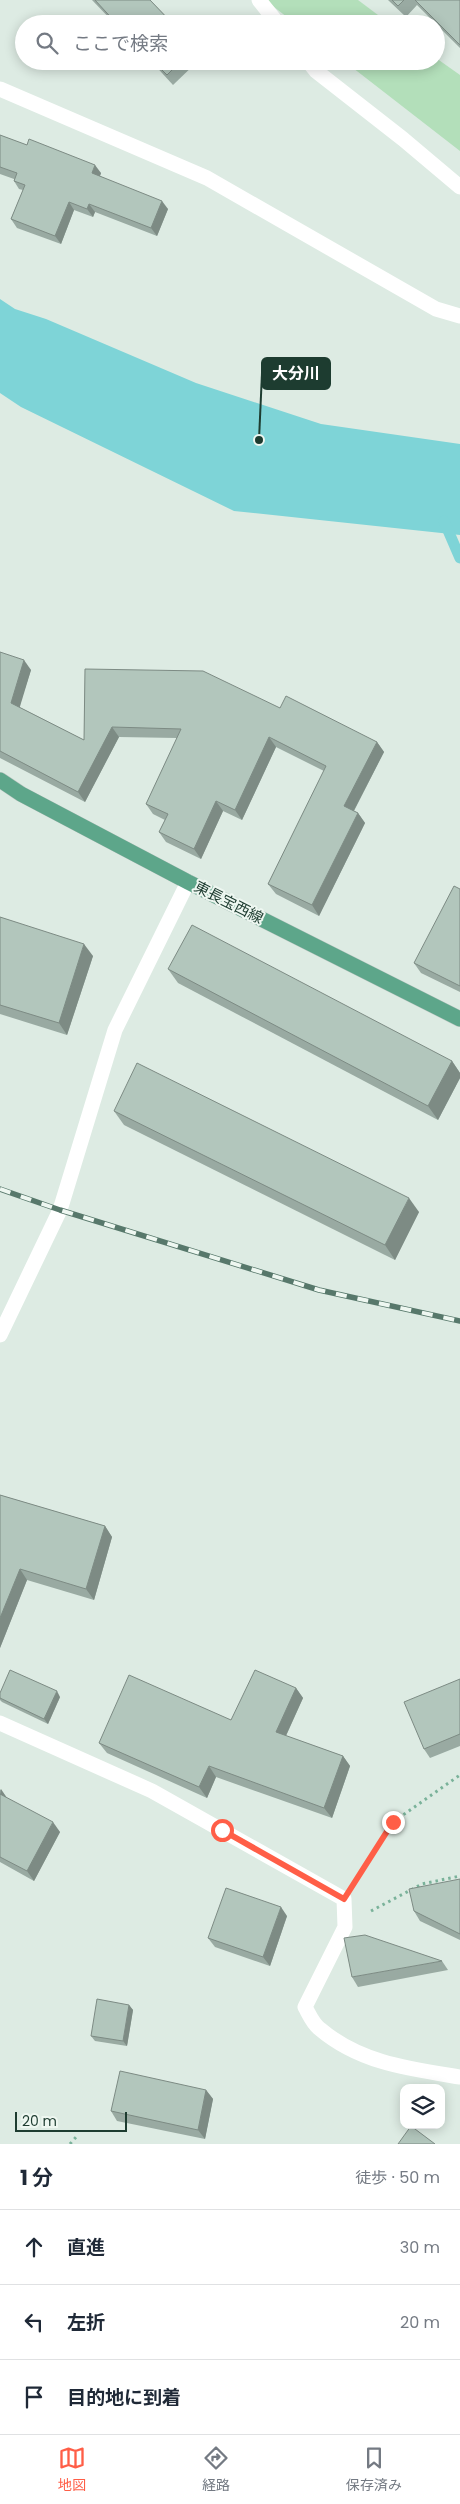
<!DOCTYPE html>
<html lang="ja">
<head>
<meta charset="utf-8">
<style>
  :root { --surface:#fff; --page:#f2f2f3; --text:#1f2937; --muted:#747a83; --line:#e0e1e3; --accent:#ff5e47 }
  body { margin:0; font-family:Poppins,"Noto Sans JP",sans-serif; background:var(--page); color:var(--text) }
  .controls { position:absolute; right:15px; bottom:15px; display:grid; overflow:hidden; border-radius:10px; box-shadow:0 2px 12px #0003 }
  .controls button { width:45px; height:45px; display:grid; place-items:center; padding:0; border:0; border-bottom:1px solid var(--line); background:var(--surface); color:var(--text); font:25px sans-serif }
  .scale { position:absolute; left:15px; bottom:12px; width:112px; box-sizing:border-box; padding-left:5px; border:2px solid #1d3c30; border-top:0; font-size:14px; line-height:18px; white-space:nowrap; color:#1d3c30; -webkit-text-stroke:4px #eef7f1; paint-order:stroke }
  .stop { position:absolute; width:15px; height:15px; margin:-11px; border:4px solid #ff5e47; border-radius:50%; background:#fff }
  .stop.end { background:#ff5e47; border-color:#fff; box-shadow:0 1px 5px #0008 }
  .list { margin:0; padding:0; list-style:none }
  h2 { display:flex; justify-content:space-between; align-items:center; height:65px; margin:0; padding:0 20px; font-size:21px }
  h2 small { font-size:16px; font-weight:400; color:var(--muted) }
  .list li { display:grid; grid-template-columns:32px 1fr auto; gap:15px; align-items:center; box-sizing:border-box; height:75px; padding:0 20px; border-top:1px solid var(--line) }
  .list b { display:block; font-size:19px; white-space:nowrap }
  .list em { font-size:16px; font-style:normal; color:var(--muted) }
  .icon { flex:none; width:28px; height:28px; fill:none; stroke:currentColor; stroke-width:2; stroke-linecap:round; stroke-linejoin:round }
  .map { position:relative; flex:none; width:460px; height:2144px; overflow:hidden }
  .search { position:absolute; background:var(--surface); box-shadow:0 2px 12px #0003; left:15px; right:15px; top:15px; height:55px; display:flex; align-items:center; gap:12px; box-sizing:border-box; padding:0 18px; border-radius:28px; color:var(--muted); font-size:19px }
  .sheet { height:290px; background:var(--surface) }
  nav { display:flex; justify-content:space-around; align-items:center; box-sizing:border-box; height:70px; border-top:1px solid var(--line); background:var(--surface); font-size:14px; color:var(--muted) }
  nav a { display:grid; justify-items:center; gap:2px }
  nav .on { color:var(--accent) }
  .map>svg:first-child { display:block }
</style>
</head>
<body>
<div class="map">
<svg width="460" height="2144" viewBox="0 0 460 2144">
  <rect width="100%" height="100%" fill="#ddebe3"/>
  <g fill="#b3dfba">
    <path d="M265,0H358L390,24H296Z"/>
    <path d="M436,58L460,75V151L344,61H436Z"/>
  </g>
  <path fill="#7ed4d7" d="M0,299L15,309L46,319L196,383L321,424L460,444V535L234,511L21,407L0,393Z"/>
  <g fill="none" stroke-linecap="round" stroke-linejoin="round">
    <path stroke="#7ed4d7" stroke-width="11" d="M444,521L460,558"/>
    <defs>
      <path id="major" d="M0,780L21,794L188,882L460,1019"/>
    </defs>
    <use href="#major" stroke="#c0c8c5" stroke-width="16"/>
    <g stroke="#7ab29a" stroke-width="3" stroke-dasharray="2.5 4" stroke-linecap="butt">
      <path d="M358,1877L393,1822L460,1775"/>
      <path d="M371,1911L422,1884L460,1876"/>
      <path d="M70,2144L77,2136"/>
    </g>
    <g stroke="#fff" stroke-width="15">
      <path d="M259,0L278,24"/>
      <path d="M308,61L316,71L403,139L460,187"/>
      <path d="M0,89L207,178L436,309L460,316"/>
      <path d="M0,1335L60,1210L115,1030L188,882"/>
      <path d="M0,1723L152,1791L344,1899L345,1927L305,2007C309,2014 313,2024 320,2029C360,2063 410,2069 460,2077"/>
    </g>
    <use href="#major" stroke="#5da68a" stroke-width="15"/>
    <defs>
      <path id="rail" d="M0,1189L60,1210L319,1290L460,1321"/>
    </defs>
    <use href="#rail" stroke="#57786b" stroke-width="5.5"/>
    <use href="#rail" stroke="#eef7f1" stroke-width="4" stroke-dasharray="11" stroke-linecap="butt"/>
  </g>
  <g fill="#99aaa2">
    <path d="M92,0H150L173,24H115Z"/>
    <path d="M388,0H460V48L417,5L406,17Z"/>
    <path d="M151,61H198L173,85Z"/>
    <path d="M0,135L101,173L100,176L168,209L157,236L95,212L93,217L74,210L61,244L17,228L11,219L23,190L19,189L14,181V179L0,174Z"/>
    <path d="M0,652L31,670L19,707L84,740L85,669L280,708L377,742L384,752L354,811L358,813L365,823L319,916L276,894L268,884L324,771L276,747L242,820L223,811L201,859L166,842L159,832L165,820L153,814L146,804L177,738L119,737L85,802L0,758Z"/>
    <path d="M460,889V992L421,973L414,963Z"/>
    <path d="M0,917L93,956L67,1035L0,1014Z"/>
    <path d="M168,969L452,1061L460,1073V1078L438,1120L178,983Z"/>
    <path d="M114,1111L419,1212L395,1260L124,1125Z"/>
    <path d="M0,1495L105,1526L112,1537L94,1600L27,1580L0,1648Z"/>
    <path d="M460,1679V1746L430,1758L424,1749Z"/>
    <path d="M296,1688L303,1698L286,1736L343,1756L350,1766L332,1818L216,1777L207,1798L107,1753L99,1743L231,1720Z"/>
    <path d="M0,1693L60,1697L48,1724L2,1702L0,1700Z"/>
    <path d="M0,1789L7,1798L60,1832L34,1881L0,1862Z"/>
    <path d="M460,1879V1940L420,1921L414,1911Z"/>
    <path d="M287,1916L270,1966L215,1947L208,1938Z"/>
    <path d="M442,1961L448,1970L358,1987L352,1977Z"/>
    <path d="M129,2005L133,2010L127,2046L95,2041L91,2036Z"/>
    <path d="M206,2090L213,2099L205,2139L117,2121L111,2111Z"/>
  </g>
  <g fill="#7d8b84">
    <path d="M95,165L101,173L98,181L92,173Z"/>
    <path d="M162,201L168,209L157,236L151,228Z"/>
    <path d="M69,202L74,210L61,244L55,236Z"/>
    <path d="M89,204L95,212L93,217L87,209Z"/>
    <path d="M24,660L31,670L18,713L11,703Z"/>
    <path d="M112,727L119,737L85,802L78,792Z"/>
    <path d="M269,737L276,747L242,820L235,810Z"/>
    <path d="M377,742L384,752L351,816L344,806Z"/>
    <path d="M216,801L223,811L201,859L194,849Z"/>
    <path d="M358,813L365,823L319,916L312,905Z"/>
    <path d="M84,944L93,956L67,1035L59,1023Z"/>
    <path d="M452,1061L460,1073V1078L438,1120L428,1106Z"/>
    <path d="M409,1198L419,1212L395,1260L385,1245Z"/>
    <path d="M105,1526L112,1537L94,1600L86,1589Z"/>
    <path d="M20,1569L27,1580L0,1648V1618Z"/>
    <path d="M296,1688L303,1698L283,1742L276,1732Z"/>
    <path d="M57,1691L60,1697L48,1724L44,1719Z"/>
    <path d="M343,1756L350,1766L332,1818L324,1808Z"/>
    <path d="M209,1766L216,1777L207,1798L199,1787Z"/>
    <path d="M1,1789L7,1798L0,1796Z"/>
    <path d="M53,1822L60,1832L34,1881L27,1871Z"/>
    <path d="M281,1907L287,1916L270,1966L263,1957Z"/>
    <path d="M129,2005L133,2010L127,2046L123,2041Z"/>
    <path d="M206,2090L213,2099L205,2139L198,2130Z"/>
  </g>
  <g fill="#b2c6bc" stroke="#7d8b84">
    <path d="M95,0H150L173,24H117Z"/>
    <path d="M392,0H404L398,6Z"/>
    <path d="M415,0H460V45Z"/>
    <path d="M153,61H181L167,75Z"/>
    <path d="M0,135L27,145L29,139L95,165L92,173L162,201L151,228L89,204L87,209L69,202L55,236L11,219L25,185L14,181L17,173L0,167Z"/>
    <path d="M0,652L24,660L11,703L84,740L85,669L203,671L280,708L286,696L377,742L344,806L358,813L312,905L268,884L326,766L269,737L235,810L216,801L194,849L159,832L168,814L146,804L181,729L112,727L78,792L0,751Z"/>
    <path d="M454,886L460,889V986L414,963Z"/>
    <path d="M0,917L84,944L59,1023L0,1005Z"/>
    <path d="M192,925L452,1061L428,1106L168,969Z"/>
    <path d="M137,1063L409,1198L385,1245L114,1111Z"/>
    <path d="M0,1495L105,1526L86,1589L20,1569L0,1618Z"/>
    <path d="M10,1670L57,1691L44,1719L0,1698V1693Z"/>
    <path d="M255,1670L296,1688L276,1732L343,1756L324,1808L209,1766L199,1787L99,1743L129,1675L231,1720Z"/>
    <path d="M460,1679V1734L424,1749L404,1702Z"/>
    <path d="M0,1794L53,1822L27,1871L0,1857Z"/>
    <path d="M460,1879V1934L414,1911L409,1889Z"/>
    <path d="M226,1888L281,1907L263,1957L208,1938Z"/>
    <path d="M365,1935L442,1961L352,1977L344,1938Z"/>
    <path d="M97,1999L129,2005L123,2041L91,2036Z"/>
    <path d="M120,2071L206,2090L198,2130L111,2111Z"/>
    <path d="M411,2126L435,2144H398Z"/>
  </g>
  <g fill="none" stroke-linecap="round" stroke-linejoin="round">
    <path stroke="#ff5e47" stroke-width="6" d="M222,1830L344,1899L393,1822"/>
  </g>
  <g text-anchor="middle" dominant-baseline="central" stroke-width="4" stroke-linejoin="round" paint-order="stroke">
    <g font-size="15" fill="#1d3c30" stroke="#eef7f1">
      <text transform="translate(229 902) rotate(27)">東長宝西線</text>
    </g>
  </g>
  <path fill="none" stroke="#1d3c30" stroke-width="2" d="M259 440L262 373"/>
  <circle fill="#1d3c30" stroke="#eef7f1" stroke-width="2" cx="259" cy="440" r="5"/>
  <rect fill="#1d3c30" stroke="#1d3c30" stroke-width="2" x="262" y="358" width="68" height="31" rx="5"/>
  <g font-size="16" text-anchor="middle" font-weight="bold" fill="#fff">
    <text x="296" y="379">大分川</text>
  </g>
</svg>
<div class="controls">
<button><svg class="icon" aria-label="layers" viewBox="0 0 24 24"><path d="M12 4l9 5-9 5-9-5zM3 14l9 5 9-5"/></svg></button>
</div>
<div class="scale">20 m</div>
<div class="stop" style="left:222px;top:1830px"></div>
<div class="stop end" style="left:393px;top:1822px"></div>
<div class="search"><svg class="icon" aria-label="search" viewBox="0 0 24 24"><circle cx="10" cy="10" r="6"/><path d="M15 15l6 6"/></svg>ここで検索</div>
</div>
<section class="sheet">
<h2>1 分<small>徒歩 · 50 m</small></h2>
<ul class="list">
<li><svg class="icon" aria-label="ahead" viewBox="0 0 24 24"><path d="M12 20V5M6 11l6-6 6 6"/></svg><div><b>直進</b></div><em>30 m</em></li>
<li><svg class="icon" aria-label="left" viewBox="0 0 24 24"><path d="M17 20v-9H6M10 6l-5 5 5 5"/></svg><div><b>左折</b></div><em>20 m</em></li>
<li><svg class="icon" aria-label="arrive" viewBox="0 0 24 24"><path d="M6 21V4h12l-3 4 3 4H6"/></svg><div><b>目的地に到着</b></div></li>
</ul>
</section>
<nav>
<a class="on"><svg class="icon" aria-label="map" viewBox="0 0 24 24"><path d="M3 6l6-2 6 2 6-2v14l-6 2-6-2-6 2zM9 4v14M15 6v14"/></svg>地図</a>
<a><svg class="icon" aria-label="directions" viewBox="0 0 24 24"><path d="M12 3l9 9-9 9-9-9zM9 14v-3h6M13 9l2 2-2 2"/></svg>経路</a>
<a><svg class="icon" aria-label="saved" viewBox="0 0 24 24"><path d="M7 4h10v16l-5-4-5 4z"/></svg>保存済み</a>
</nav>
</body>
</html>
